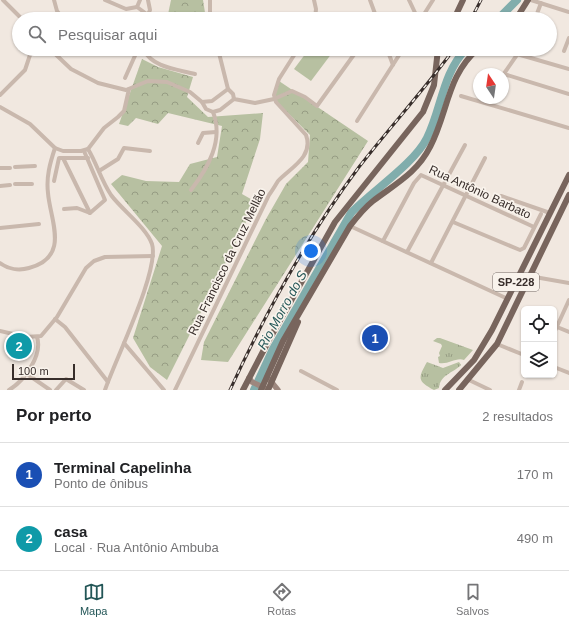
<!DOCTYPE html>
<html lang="pt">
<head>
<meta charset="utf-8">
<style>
  :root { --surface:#fff; --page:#f6f6f6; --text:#202124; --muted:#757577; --line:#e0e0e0; --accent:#235657 }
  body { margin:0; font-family:Arial,sans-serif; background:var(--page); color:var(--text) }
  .controls { position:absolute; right:12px; bottom:12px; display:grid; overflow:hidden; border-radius:6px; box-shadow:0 1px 3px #0004 }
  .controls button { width:36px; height:36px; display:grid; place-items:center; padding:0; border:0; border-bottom:1px solid var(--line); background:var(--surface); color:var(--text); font:20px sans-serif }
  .compass { position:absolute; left:473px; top:68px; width:36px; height:36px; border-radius:50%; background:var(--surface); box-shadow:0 1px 3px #0004; rotate:347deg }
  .scale { position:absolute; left:12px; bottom:10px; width:63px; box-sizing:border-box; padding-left:4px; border:2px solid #382e2b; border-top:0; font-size:11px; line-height:14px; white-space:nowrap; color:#382e2b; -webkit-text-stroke:3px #f9f3ec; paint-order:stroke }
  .you { position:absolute; left:311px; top:251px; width:14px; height:14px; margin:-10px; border:3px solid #fff; border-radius:50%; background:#1a73e8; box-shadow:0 0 0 6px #1a73e833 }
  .badge { display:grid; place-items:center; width:26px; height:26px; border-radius:50%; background:var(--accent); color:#fff; font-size:13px; font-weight:700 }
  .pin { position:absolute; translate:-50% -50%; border:2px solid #fff; box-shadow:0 1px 4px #0006 }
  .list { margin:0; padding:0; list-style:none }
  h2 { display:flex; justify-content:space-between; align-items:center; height:52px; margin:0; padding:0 16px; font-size:17px }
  h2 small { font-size:13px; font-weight:400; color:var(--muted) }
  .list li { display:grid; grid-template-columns:26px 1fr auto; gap:12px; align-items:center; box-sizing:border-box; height:64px; padding:0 16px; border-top:1px solid var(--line) }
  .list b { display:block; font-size:15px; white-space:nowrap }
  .list p { margin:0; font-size:13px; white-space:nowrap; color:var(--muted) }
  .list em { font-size:13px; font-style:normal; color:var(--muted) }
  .icon { flex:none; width:22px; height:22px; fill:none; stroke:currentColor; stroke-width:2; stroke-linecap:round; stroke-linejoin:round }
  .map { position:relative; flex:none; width:569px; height:390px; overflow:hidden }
  .search { position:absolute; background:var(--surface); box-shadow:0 1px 3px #0004; left:12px; right:12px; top:12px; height:44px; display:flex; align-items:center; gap:10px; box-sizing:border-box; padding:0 14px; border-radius:22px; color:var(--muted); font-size:15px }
  .sheet { height:180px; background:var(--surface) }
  nav { display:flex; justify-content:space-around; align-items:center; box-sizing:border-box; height:56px; border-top:1px solid var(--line); background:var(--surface); font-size:11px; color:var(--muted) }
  nav a { display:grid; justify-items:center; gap:2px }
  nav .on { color:var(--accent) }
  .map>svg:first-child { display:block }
</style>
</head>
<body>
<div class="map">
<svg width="569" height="390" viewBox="0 0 569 390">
  <defs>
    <pattern id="grass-tufts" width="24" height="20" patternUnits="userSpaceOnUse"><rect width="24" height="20" fill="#b7c0a1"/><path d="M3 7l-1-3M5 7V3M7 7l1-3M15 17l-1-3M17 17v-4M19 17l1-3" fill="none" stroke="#969c83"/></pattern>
    <pattern id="forest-crowns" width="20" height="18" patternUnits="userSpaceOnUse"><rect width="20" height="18" fill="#b7c0a1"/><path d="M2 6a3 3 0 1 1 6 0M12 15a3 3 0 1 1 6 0" fill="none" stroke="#969c83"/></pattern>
  </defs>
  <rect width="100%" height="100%" fill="#f1e8e0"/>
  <g fill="url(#grass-tufts)">
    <path d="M437,338H440L473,350L464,360C456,357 448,365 439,363L438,357L440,356L439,353L442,346L441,344L433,341Z"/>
    <path d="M427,362L443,368L459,362L461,365C453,373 440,375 439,388L434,390C417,381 418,378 427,362Z"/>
  </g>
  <g fill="url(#forest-crowns)">
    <path d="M171,0H203L206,19H167Z"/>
    <path d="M142,59L158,67L193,77L187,97L208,117L263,113L260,139L242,194L256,202L167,380L150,367L133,338L162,246L111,184L122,175L146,181L179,182L190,164L217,157L222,126L168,113L158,124L136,118L128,126L119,124Z"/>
    <path d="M279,81L368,141L228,362L201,360L204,342L266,219L286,184L308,162L310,135L274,99Z"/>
  </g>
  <path fill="#b7c0a1" d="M309,49H335L311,81L294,69Z"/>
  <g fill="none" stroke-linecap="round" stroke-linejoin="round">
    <g stroke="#81adac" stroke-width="8">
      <path d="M498,19L517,0"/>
      <path d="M254,390L273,349L351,213C372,191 414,164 427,138C442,108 442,74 466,49"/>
    </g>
    <g stroke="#c9b8ad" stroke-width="4">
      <path d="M3,0L22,19"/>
      <path d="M54,0L57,11L63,19"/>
      <path d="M105,0L126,9L137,7L140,0"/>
      <path d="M210,0V19"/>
      <path d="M314,0L316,9L315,19"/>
      <path d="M370,0L377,19"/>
      <path d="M409,0L418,19"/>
      <path d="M531,0L569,12"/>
      <path d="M137,7L148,15"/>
      <path d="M146,19L150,10L148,0"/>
      <path d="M421,19L433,0"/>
      <path d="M535,19L541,3"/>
      <path d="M50,49L71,69L98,83L126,90L148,81L167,82L190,92L202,102L206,109L213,112C224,140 208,168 191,190"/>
      <path d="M143,49C153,68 176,69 195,74"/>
      <path d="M218,49L228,89L233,94L234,99L255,103L274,99L292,91L305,97L317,106L358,49"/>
      <path d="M387,49L393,65"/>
      <path d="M564,51L569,38"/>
      <path d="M517,54L569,69"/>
      <path d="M504,74L569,94"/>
      <path d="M503,75L521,49"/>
      <path d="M125,78L138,49"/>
      <path d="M0,95L25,70L32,49"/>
      <path d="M461,96L569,128"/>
      <path d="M202,102L212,101L228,89"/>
      <path d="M0,107L30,124L55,148L63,151H81L88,149L104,128L118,117L124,111L129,89"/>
      <path d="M213,112L220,110L234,99"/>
      <path d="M357,121L403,49"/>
      <path d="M198,143L203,133L216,132"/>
      <path d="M88,149C97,164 101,180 111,195C122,210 146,227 152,244C160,270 115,360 105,390"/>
      <path d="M63,158L90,213"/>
      <path d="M15,167L35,166"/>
      <path d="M0,168H10"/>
      <path d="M99,171L118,159L124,148L150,151"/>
      <path d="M54,181L59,158H88"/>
      <path d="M15,184H32"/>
      <path d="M0,186L10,185"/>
      <path d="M501,196L550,213"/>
      <path d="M64,209L77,208L90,213L105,200L84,151"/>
      <path d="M453,222L520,250L524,248L541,214"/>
      <path d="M350,226L508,299"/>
      <path d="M0,228L39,224"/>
      <path d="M383,241L414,183L421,175L534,227"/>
      <path d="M407,252L465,145"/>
      <path d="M0,263C8,269 19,271 29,268C71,257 50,220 48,193C46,177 50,163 55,148"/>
      <path d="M431,263L485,158"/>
      <path d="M529,276L569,283"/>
      <path d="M55,319L65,327L108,382"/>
      <path d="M557,327L569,332"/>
      <path d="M0,331L26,337L41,336L57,317L86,268L94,261L105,257L153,256"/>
      <path d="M554,333L569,300"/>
      <path d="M124,343L164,390"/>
      <path d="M497,344L524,355"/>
      <path d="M554,367L569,373"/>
      <path d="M301,371L337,390"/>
      <path d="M27,374L50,390"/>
      <path d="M469,380L490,390"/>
      <path d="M9,390C24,381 43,355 37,337"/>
      <path d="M56,390L66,379L84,390"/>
      <path d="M175,390L269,195C272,191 275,186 278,181C290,168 314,157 306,135L276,102L274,95L279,79L298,49"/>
      <path d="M519,390L522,382"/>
    </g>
    <g stroke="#9d877e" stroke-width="5.5">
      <path d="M249,378L252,382L265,388"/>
      <path d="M269,379L278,390"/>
    </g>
    <g stroke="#78655d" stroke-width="6">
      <path d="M454,19L463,0"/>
      <path d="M516,19L528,0"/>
      <path d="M243,390L269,340L335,222L423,112L434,85L438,49"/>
      <path d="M261,390L283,341L350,226C357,217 364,208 373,201C395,184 417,173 430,147C448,113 447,75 478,49"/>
      <path d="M268,390L298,322"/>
      <path d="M445,390L474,360L492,330L569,175"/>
      <path d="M459,390L497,344L569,195"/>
    </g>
    <defs>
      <g id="rail">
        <path d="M471,19L481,0"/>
        <path d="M230,390C265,314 309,234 359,167C390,127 424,90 454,49"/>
      </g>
    </defs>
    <use href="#rail" stroke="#382e2b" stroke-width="3"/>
    <use href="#rail" stroke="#f9f3ec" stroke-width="1.5" stroke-dasharray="4.5" stroke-linecap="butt"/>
  </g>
  <g text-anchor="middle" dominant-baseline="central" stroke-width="3.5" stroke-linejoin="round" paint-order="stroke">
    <rect fill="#f9f3ec" stroke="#726965" stroke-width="1" x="493" y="273" width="46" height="18" rx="3"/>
    <g font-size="11" font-weight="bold" fill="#382e2b">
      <text x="516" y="282">SP-228</text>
    </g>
    <g font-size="12" fill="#382e2b" stroke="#f9f3ec">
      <text transform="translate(480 192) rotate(25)">Rua Antônio Barbato</text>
      <text transform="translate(227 262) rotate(-64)">Rua Francisco da Cruz Mellão</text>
    </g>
    <g font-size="13" font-style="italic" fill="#235657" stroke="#f9f3ec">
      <text transform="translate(282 310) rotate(-61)">Rio Morro do S</text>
    </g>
  </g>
</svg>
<div class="controls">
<button><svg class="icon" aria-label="locate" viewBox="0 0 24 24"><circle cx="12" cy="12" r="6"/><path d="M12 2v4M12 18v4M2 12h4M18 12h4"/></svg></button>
<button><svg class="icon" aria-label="layers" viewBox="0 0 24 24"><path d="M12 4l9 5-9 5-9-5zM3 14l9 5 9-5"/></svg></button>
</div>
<svg class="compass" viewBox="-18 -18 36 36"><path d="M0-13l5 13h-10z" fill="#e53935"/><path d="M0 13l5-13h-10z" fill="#757577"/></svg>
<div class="scale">100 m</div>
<div class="you"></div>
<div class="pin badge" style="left:375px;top:338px;background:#1a4fb4">1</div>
<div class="pin badge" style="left:19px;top:346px;background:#0f9aa8">2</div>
<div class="search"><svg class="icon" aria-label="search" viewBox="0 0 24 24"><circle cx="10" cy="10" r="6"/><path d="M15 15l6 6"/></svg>Pesquisar aqui</div>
</div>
<section class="sheet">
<h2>Por perto<small>2 resultados</small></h2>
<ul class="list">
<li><span class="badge" style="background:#1a4fb4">1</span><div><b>Terminal Capelinha</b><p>Ponto de ônibus</p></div><em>170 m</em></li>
<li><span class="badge" style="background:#0f9aa8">2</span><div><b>casa</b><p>Local · Rua Antônio Ambuba</p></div><em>490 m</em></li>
</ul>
</section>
<nav>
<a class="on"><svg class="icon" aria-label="map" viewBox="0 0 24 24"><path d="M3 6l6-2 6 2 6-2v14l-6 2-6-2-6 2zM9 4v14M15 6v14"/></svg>Mapa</a>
<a><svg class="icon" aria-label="directions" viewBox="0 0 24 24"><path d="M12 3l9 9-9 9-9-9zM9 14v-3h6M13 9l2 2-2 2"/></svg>Rotas</a>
<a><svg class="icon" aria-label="saved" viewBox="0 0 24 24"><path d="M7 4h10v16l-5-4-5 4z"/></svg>Salvos</a>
</nav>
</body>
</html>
